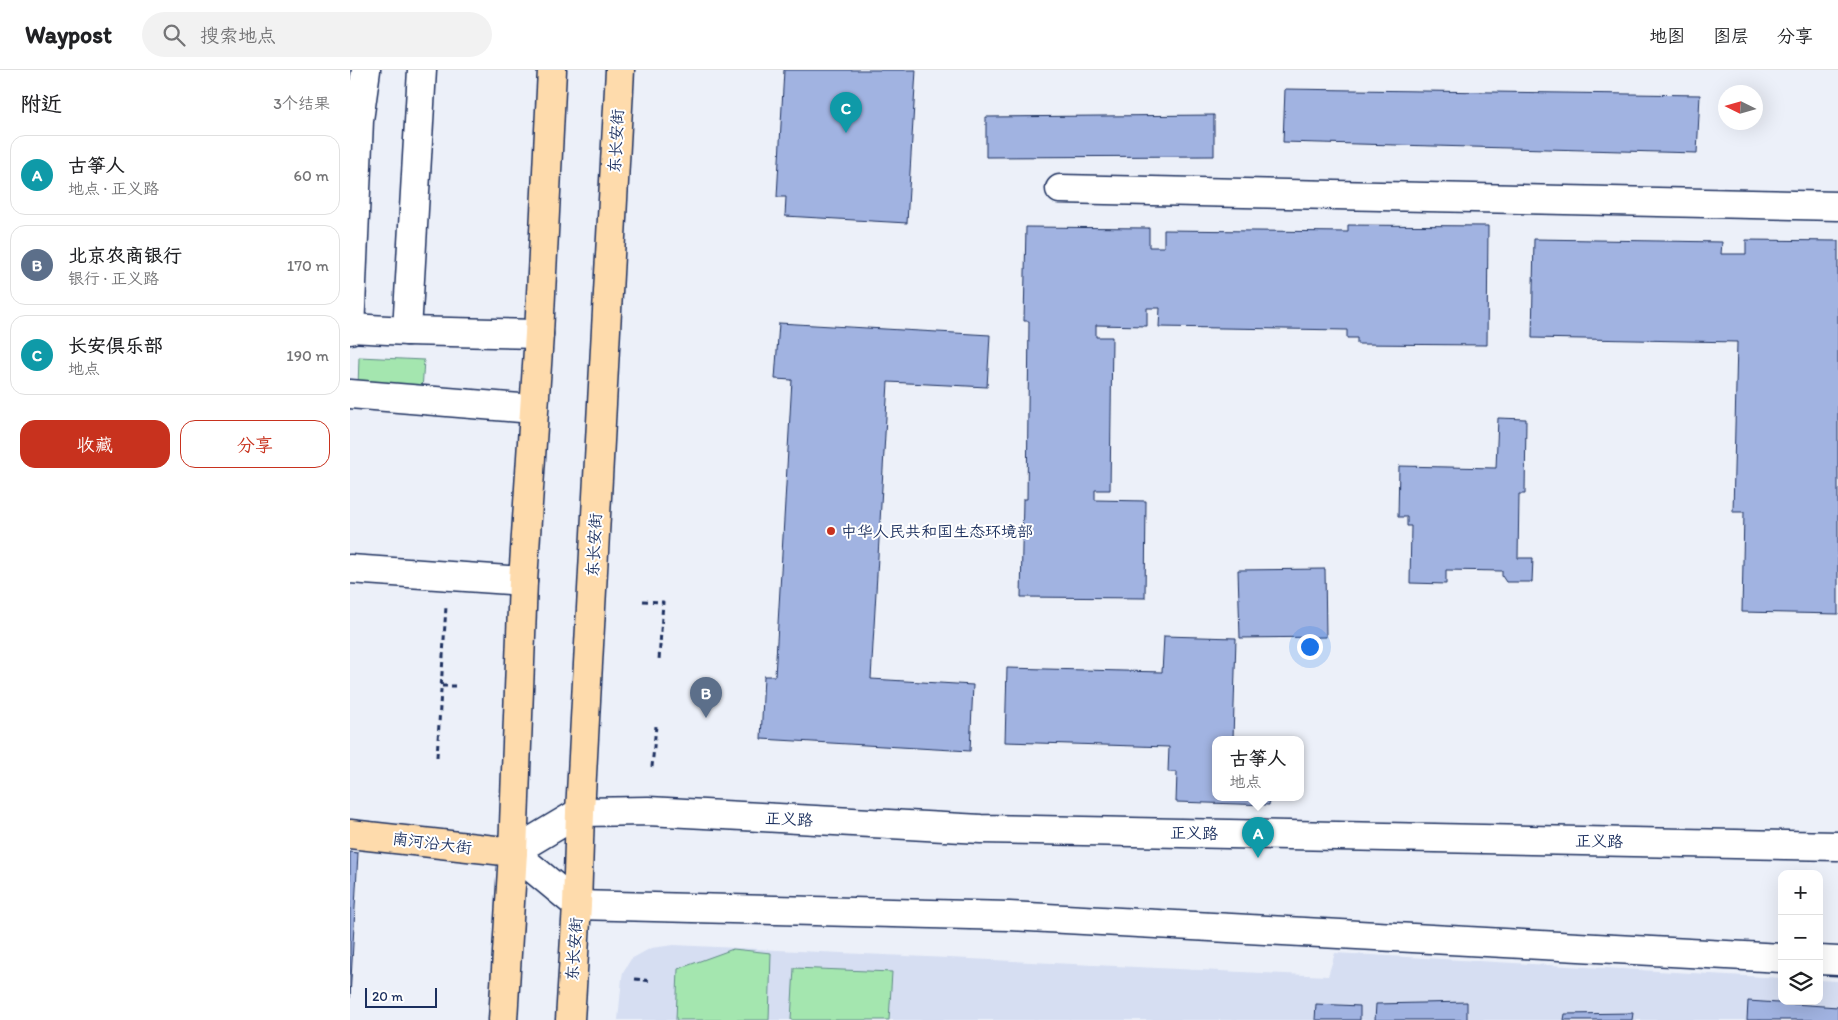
<!DOCTYPE html>
<html lang="zh">
<head>
<meta charset="utf-8">
<style>
  :root { --surface:#fff; --page:#f2f2f2; --text:#202124; --muted:#757577; --line:#e0e0e0; --accent:#c8321e }
  body { margin:0; font-family:Itim,"LXGW WenKai TC",sans-serif; background:var(--page); color:var(--text) }
  .controls { position:absolute; right:15px; bottom:15px; display:grid; overflow:hidden; border-radius:10px; box-shadow:0 5px 20px #0002 }
  .controls button { width:45px; height:45px; display:grid; place-items:center; padding:0; border:0; border-bottom:1px solid var(--line); background:var(--surface); color:var(--text); font:25px sans-serif }
  .compass { position:absolute; left:1368px; top:15px; width:45px; height:45px; border-radius:50%; background:var(--surface); box-shadow:0 5px 20px #0002; rotate:275deg }
  .scale { position:absolute; left:15px; bottom:12px; width:72px; box-sizing:border-box; padding-left:5px; border:2px solid #1b2f5e; border-top:0; font-size:14px; line-height:18px; white-space:nowrap; color:#1b2f5e; -webkit-text-stroke:4px #fff; paint-order:stroke }
  .you { position:absolute; left:959px; top:576px; width:18px; height:18px; margin:-12px; border:4px solid #fff; border-radius:50%; background:#1a73e8; box-shadow:0 0 0 8px #1a73e833 }
  .badge { display:grid; place-items:center; width:32px; height:32px; border-radius:50%; background:var(--accent); color:#fff; font-size:16px; font-weight:700 }
  .pin { position:absolute; translate:-50% -41px; filter:drop-shadow(0 1px 2px #0008) }
  .pin::after { content:''; position:absolute; top:26px; width:18px; height:15px; background:inherit; clip-path:polygon(0 0,100% 0,50% 100%) }
  .popup { position:absolute; left:862px; top:666px; width:92px; height:65px; box-sizing:border-box; display:grid; place-content:center; border-radius:10px; background:var(--surface); filter:drop-shadow(0 1px 4px #0005); font-size:16px; white-space:nowrap; color:var(--muted) }
  .popup b { font-size:19px; color:var(--text) }
  .popup::after { content:''; position:absolute; left:50%; top:100%; margin-left:-10px; border:10px solid transparent; border-top-color:var(--surface) }
  .list { margin:0; padding:0; list-style:none }
  h2 { display:flex; justify-content:space-between; align-items:center; height:65px; margin:0; padding:0 20px; font-size:21px }
  h2 small { font-size:16px; font-weight:400; color:var(--muted) }
  .list li { display:grid; grid-template-columns:32px 1fr auto; gap:15px; align-items:center; box-sizing:border-box; height:80px; margin:0 10px 10px; padding:0 10px; border:1px solid var(--line); border-radius:15px }
  .list b { display:block; font-size:19px; white-space:nowrap }
  .list p { margin:0; font-size:16px; white-space:nowrap; color:var(--muted) }
  .list em { font-size:16px; font-style:normal; color:var(--muted) }
  .actions { display:flex; gap:10px; padding:15px 20px }
  .actions a { flex:1; padding:11px 0; border:1px solid var(--accent); border-radius:15px; text-align:center; font-size:18px; color:var(--accent) }
  .actions .main { background:var(--accent); color:#fff }
  .icon { flex:none; width:28px; height:28px; fill:none; stroke:currentColor; stroke-width:2; stroke-linecap:round; stroke-linejoin:round }
  .map { position:relative; flex:none; width:1488px; height:950px; overflow:hidden }
  header { display:flex; align-items:center; gap:30px; box-sizing:border-box; height:70px; padding:0 25px; background:var(--surface); border-bottom:1px solid var(--line) }
  header strong { font-size:24px }
  nav { display:flex; gap:28px; margin-inline-start:auto; font-size:18px }
  .search { width:350px; height:45px; background:var(--page); display:flex; align-items:center; gap:12px; box-sizing:border-box; padding:0 18px; border-radius:28px; color:var(--muted); font-size:19px }
  main { display:flex }
  aside { flex:1; background:var(--surface) }
  .map>svg:first-child { display:block }
</style>
</head>
<body>
<header>
<strong>Waypost</strong>
<div class="search"><svg class="icon" aria-label="search" viewBox="0 0 24 24"><circle cx="10" cy="10" r="6"/><path d="M15 15l6 6"/></svg>搜索地点</div>
<nav><a>地图</a><a>图层</a><a>分享</a></nav>
</header>
<main>
<aside>
<h2>附近<small>3个结果</small></h2>
<ul class="list">
<li><span class="badge" style="background:#0f9aa8">A</span><div><b>古筝人</b><p>地点 · 正义路</p></div><em>60 m</em></li>
<li><span class="badge" style="background:#5c6f8a">B</span><div><b>北京农商银行</b><p>银行 · 正义路</p></div><em>170 m</em></li>
<li><span class="badge" style="background:#0f9aa8">C</span><div><b>长安俱乐部</b><p>地点</p></div><em>190 m</em></li>
</ul>
<div class="actions"><a class="main">收藏</a><a>分享</a></div>
</aside>
<div class="map">
<svg width="1488" height="950" viewBox="0 0 1488 950">
  <rect width="100%" height="100%" fill="#ecf0f9"/>
  <filter id="ink" filterUnits="userSpaceOnUse"><feTurbulence type="fractalNoise" baseFrequency=".02" numOctaves="2"/><feDisplacementMap in="SourceGraphic" scale="10" xChannelSelector="R" yChannelSelector="G"/><feConvolveMatrix kernelMatrix="1 2 1 2 8 2 1 2 1" color-interpolation-filters="sRGB"/></filter>
  <g filter="url(#ink)">
    <path fill="#d6def2" d="M324,875L978,906L985,883L1432,908V931H1469V910L1488,911V950H268L272,908L273,902L281,889L301,878Z"/>
    <g fill="#a4e6af" stroke="#608a86">
      <path d="M9,287L74,290L72,321L8,317Z"/>
      <path d="M383,879L421,883L419,950H326L328,899Z"/>
      <path d="M444,898L542,902L539,950H441Z"/>
    </g>
    <g fill="#a1b3e1" stroke="#1b2f5e">
      <path d="M434,0H566L557,153L435,146L436,127H427Z"/>
      <path d="M935,19L1350,25L1347,83L933,72Z"/>
      <path d="M864,45V86L636,87V47Z"/>
      <path d="M998,155L1138,156L1137,275L1007,274V268H997V260L809,257L810,238H797V256L746,255V267H762L760,420H745V430L796,431L795,528L671,527L673,429H677L679,251H674L676,157L799,158V177H814V160L998,162Z"/>
      <path d="M1184,169L1372,172L1371,184H1396V170L1488,171V544L1392,542L1394,442H1383L1387,272L1182,268Z"/>
      <path d="M429,253L640,265L637,317L538,312L521,609L623,615L620,681L411,669L414,606H425L442,310L425,309Z"/>
      <path d="M1148,348L1176,349L1175,424H1169L1168,488H1183L1182,512H1156L1152,506V501L1096,500V514L1060,513L1061,456H1057V447H1048L1049,396L1146,398Z"/>
      <path d="M975,499L976,567L890,568L888,500Z"/>
      <path d="M814,566L886,568L883,669H866V727H920L919,735L826,732L827,702H818L819,677L655,672L657,598L812,602Z"/>
      <path d="M0,782L8,783L0,928Z"/>
      <path d="M1398,931L1488,937V950H1397Z"/>
      <path d="M1117,932V950H1025L1026,934Z"/>
      <path d="M966,934L1010,936V950H965Z"/>
      <path d="M1283,943L1282,950H1214L1215,944Z"/>
    </g>
    <g fill="none" stroke-linecap="round" stroke-linejoin="round">
      <defs>
        <g id="minor">
          <path d="M710,119L1488,136"/>
          <path d="M0,258L57,261L189,264"/>
          <path d="M0,260L9,50L16,0"/>
          <path d="M57,261L72,0"/>
          <path d="M0,324L183,339"/>
          <path d="M0,499L173,511"/>
          <path d="M1432,888L659,846L227,835L163,782L230,742L298,741L631,759L1488,776"/>
          <path d="M1469,890L1488,891"/>
        </g>
        <g id="major">
          <path d="M0,764L163,782"/>
          <path d="M227,835L230,742"/>
        </g>
        <g id="highway">
          <path d="M230,742L270,0"/>
          <path d="M153,950L163,782L173,511L189,264L202,0"/>
          <path d="M220,950L227,835"/>
        </g>
      </defs>
      <use href="#minor" stroke="#1b2f5e" stroke-width="31"/>
      <use href="#major" stroke="#1b2f5e" stroke-width="31"/>
      <use href="#highway" stroke="#1b2f5e" stroke-width="31"/>
      <g stroke="#1b2f5e" stroke-width="3" stroke-dasharray="5 4" stroke-linecap="butt">
        <path d="M293,531L313,532L309,590"/>
        <path d="M92,616H105"/>
        <path d="M87,687L96,536"/>
        <path d="M302,697L306,656"/>
        <path d="M285,909L302,911"/>
      </g>
      <use href="#minor" stroke="#fff" stroke-width="28"/>
      <use href="#major" stroke="#fedbac" stroke-width="28"/>
      <use href="#highway" stroke="#fedbac" stroke-width="28"/>
    </g>
  </g>
  <circle fill="#c8321e" stroke="#fff" stroke-width="2" cx="481" cy="461" r="5"/>
  <g text-anchor="middle" dominant-baseline="central" stroke-width="4" stroke-linejoin="round" paint-order="stroke">
    <g font-size="16" fill="#1b2f5e" stroke="#fff">
      <text transform="translate(266 71) rotate(-87)">东长安街</text>
      <text transform="translate(244 475) rotate(-87)">东长安街</text>
      <text transform="translate(439 749) rotate(3)">正义路</text>
      <text transform="translate(844 763) rotate(1)">正义路</text>
      <text transform="translate(1249 771) rotate(1)">正义路</text>
      <text transform="translate(82 773) rotate(7)">南河沿大街</text>
      <text transform="translate(224 879) rotate(-86)">东长安街</text>
    </g>
    <g font-size="16" fill="#1b2f5e" stroke="#fff" text-anchor="start">
      <text x="491" y="461">中华人民共和国生态环境部</text>
    </g>
  </g>
</svg>
<div class="controls">
<button>+</button>
<button>−</button>
<button><svg class="icon" aria-label="layers" viewBox="0 0 24 24"><path d="M12 4l9 5-9 5-9-5zM3 14l9 5 9-5"/></svg></button>
</div>
<svg class="compass" viewBox="-18 -18 36 36"><path d="M0-13l5 13h-10z" fill="#e53935"/><path d="M0 13l5-13h-10z" fill="#757577"/></svg>
<div class="scale">20 m</div>
<div class="you"></div>
<div class="pin badge" style="left:908px;top:788px;background:#0f9aa8">A</div>
<div class="popup"><b>古筝人</b>地点</div>
<div class="pin badge" style="left:356px;top:648px;background:#5c6f8a">B</div>
<div class="pin badge" style="left:496px;top:63px;background:#0f9aa8">C</div>
</div>
</main>
</body>
</html>
